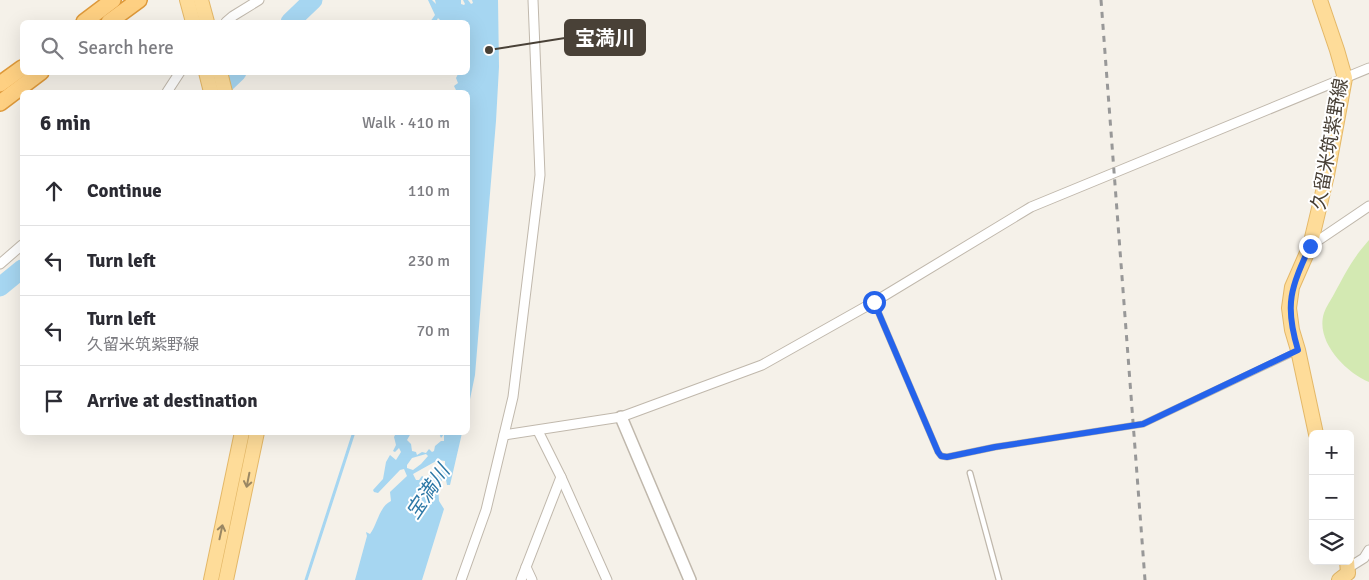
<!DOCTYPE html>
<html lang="en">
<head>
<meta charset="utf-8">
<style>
  :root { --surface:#fff; --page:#f2f2f3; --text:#2b2b33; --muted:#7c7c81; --line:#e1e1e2 }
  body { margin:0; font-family:Signika,"Noto Sans JP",sans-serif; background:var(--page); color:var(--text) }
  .controls { position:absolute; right:15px; bottom:15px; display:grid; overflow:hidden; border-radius:8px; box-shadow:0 5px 20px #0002 }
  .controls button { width:45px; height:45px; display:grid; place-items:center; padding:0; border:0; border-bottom:1px solid var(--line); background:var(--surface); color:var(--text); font:25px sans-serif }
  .stop { position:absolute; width:15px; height:15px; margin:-11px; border:4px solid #2563eb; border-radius:50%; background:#fff }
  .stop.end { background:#2563eb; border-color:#fff; box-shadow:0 1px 5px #0008 }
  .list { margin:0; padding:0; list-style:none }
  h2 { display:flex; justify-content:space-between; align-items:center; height:65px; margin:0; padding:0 20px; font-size:21px }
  h2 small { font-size:16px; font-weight:400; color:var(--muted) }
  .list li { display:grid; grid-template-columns:32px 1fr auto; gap:15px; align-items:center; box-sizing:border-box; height:70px; padding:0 20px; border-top:1px solid var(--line) }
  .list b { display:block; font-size:19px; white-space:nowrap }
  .list p { margin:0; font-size:16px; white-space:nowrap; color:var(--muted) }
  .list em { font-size:16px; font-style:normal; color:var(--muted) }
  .icon { flex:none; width:28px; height:28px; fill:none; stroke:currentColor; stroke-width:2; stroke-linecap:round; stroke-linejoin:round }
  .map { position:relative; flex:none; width:1369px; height:580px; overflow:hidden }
  .search { position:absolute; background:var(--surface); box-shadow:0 5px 20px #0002; left:20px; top:20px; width:450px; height:55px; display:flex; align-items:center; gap:12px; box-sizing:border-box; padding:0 18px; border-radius:8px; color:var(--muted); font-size:19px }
  .panel { position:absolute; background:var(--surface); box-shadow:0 5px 20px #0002; left:20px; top:90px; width:450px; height:345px; border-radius:8px }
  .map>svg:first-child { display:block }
</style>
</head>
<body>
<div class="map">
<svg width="1369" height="580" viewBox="0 0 1369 580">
  <rect width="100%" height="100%" fill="#f5f1e9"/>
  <path fill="#d3e9b2" d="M1369,240V382C1345,372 1315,341 1324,313C1326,307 1330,301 1333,296C1345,274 1352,259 1369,240Z"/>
  <g fill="#a6d6f1" fill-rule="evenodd">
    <path d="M428,0H432L436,4L435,0H461V4L464,5L465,4L463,0H468L471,4L473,3L472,0H498L499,67L496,121L475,375L468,409V92H455L456,90L454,86L458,83L456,78L458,74L457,73L455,75L452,74V73L468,72V22H460L457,20L451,21V22H442L438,18L436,22H430L435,15Z"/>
    <path d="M396,433H411L407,440L411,444L412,451L416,452L417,455L422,452L426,453L429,449L432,452L434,451L435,446L441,441H444V434L441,438L439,433H462L450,485H447L446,480L444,478L438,485L439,501L444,509L422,580H355L367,536L366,532L370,534C378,523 379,507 391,501L390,492L407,476L404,469L400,470L378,493L374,492L373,490L383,479L386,462L390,455L396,460L401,452L399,448L395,452L393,451L396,445L394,437ZM426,454L428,456L421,464L413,470L407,468V465L412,458ZM438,460L445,461V465L437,475L430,474L428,480L422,476L419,480H416L413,474Z"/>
  </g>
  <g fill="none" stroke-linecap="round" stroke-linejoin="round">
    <path stroke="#a6d6f1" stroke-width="3" d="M306,580L354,432"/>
    <g stroke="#a6d6f1" stroke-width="19">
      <path d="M290,22L313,0"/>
      <path d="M216,92L237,72"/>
      <path d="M0,287L22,269"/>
    </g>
    <defs>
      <g id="service">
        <path d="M874,302L938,452L941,456L947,457L995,447L1143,424L1295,352"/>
        <path d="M970,473L999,580"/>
      </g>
      <g id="minor">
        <path d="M226,22L233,16L259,0"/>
        <path d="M167,92L180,72"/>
        <path d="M1310,246L1369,206"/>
        <path d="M0,264L22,245"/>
        <path d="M538,431L561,477L607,580"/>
        <path d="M504,435L621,417L762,365L874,302L1031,207L1369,68"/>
        <path d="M526,567L532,580"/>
        <path d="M1348,568L1364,558L1369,550"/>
        <path d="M461,580L486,510L513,397L540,175L533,0"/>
        <path d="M521,580L561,477"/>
      </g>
      <path id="tertiary" d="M621,417L690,580"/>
      <g id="primary">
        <path d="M187,0L193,22"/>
        <path d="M201,0L207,22"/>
        <path d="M206,72L211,92"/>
        <path d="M220,72L225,92"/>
        <path d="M1316,434L1298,350L1292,330L1289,308L1292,287L1310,246L1327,175L1345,78L1337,50L1320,0"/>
        <path d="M211,580L242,432"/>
        <path d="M226,580L257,432"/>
        <path d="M1339,580L1348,573L1347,561"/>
      </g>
      <g id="trunk">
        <path d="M84,22L113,0"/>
        <path d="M109,22L139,0"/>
        <path d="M0,84L22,68"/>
        <path d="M0,103L41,72"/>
      </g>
    </defs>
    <use href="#service" stroke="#c0b8ac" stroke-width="7"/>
    <use href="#minor" stroke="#c0b8ac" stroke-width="11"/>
    <use href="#tertiary" stroke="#c0b8ac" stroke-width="14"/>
    <use href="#primary" stroke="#e4b868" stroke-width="16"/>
    <use href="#trunk" stroke="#de993a" stroke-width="18"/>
    <use href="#service" stroke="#fff" stroke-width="4.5"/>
    <use href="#minor" stroke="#fff" stroke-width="9"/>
    <use href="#tertiary" stroke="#fff" stroke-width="11"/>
    <use href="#primary" stroke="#fedc99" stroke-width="14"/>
    <use href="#trunk" stroke="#fed082" stroke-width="15"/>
    <path stroke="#989898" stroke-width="3" stroke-dasharray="6 6" stroke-linecap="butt" d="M1101,0L1145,580"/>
  </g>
  <defs><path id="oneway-shaft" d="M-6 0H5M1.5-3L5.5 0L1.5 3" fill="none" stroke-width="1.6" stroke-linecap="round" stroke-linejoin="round" transform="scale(1.25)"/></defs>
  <g stroke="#9a8763">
    <use href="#oneway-shaft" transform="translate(248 480) rotate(101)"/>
    <use href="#oneway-shaft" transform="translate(221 532) rotate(-78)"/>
  </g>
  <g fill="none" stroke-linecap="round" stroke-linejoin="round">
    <path stroke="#2563eb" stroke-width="6" d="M874,302L938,452L941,456L947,457L995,447L1143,424L1298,350C1284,304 1291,288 1310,246"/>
  </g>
  <g text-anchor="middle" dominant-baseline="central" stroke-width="4" stroke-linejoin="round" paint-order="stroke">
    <g font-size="19" fill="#494137" stroke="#fff">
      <text transform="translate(1330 144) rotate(-80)">久留米筑紫野線</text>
    </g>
    <g font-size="20" font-style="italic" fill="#2d78a6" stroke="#fff">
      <text transform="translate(428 492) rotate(-56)">宝満川</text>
    </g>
  </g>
  <path fill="none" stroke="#494137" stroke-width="2" d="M489 50L565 38"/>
  <circle fill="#494137" stroke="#fff" stroke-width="2" cx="489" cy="50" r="5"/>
  <rect fill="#494137" stroke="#494137" stroke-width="2" x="565" y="20" width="80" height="35" rx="5"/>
  <g font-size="20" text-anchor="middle" font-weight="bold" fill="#fff">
    <text x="605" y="45">宝満川</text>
  </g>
</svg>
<div class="controls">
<button>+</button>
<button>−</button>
<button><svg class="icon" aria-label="layers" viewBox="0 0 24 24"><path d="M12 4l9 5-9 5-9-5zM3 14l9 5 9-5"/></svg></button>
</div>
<div class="stop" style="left:874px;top:302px"></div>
<div class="stop end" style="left:1310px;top:246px"></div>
<div class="search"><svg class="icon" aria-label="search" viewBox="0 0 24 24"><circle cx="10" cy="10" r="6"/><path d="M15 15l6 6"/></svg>Search here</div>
<section class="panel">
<h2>6 min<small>Walk · 410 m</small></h2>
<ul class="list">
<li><svg class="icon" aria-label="ahead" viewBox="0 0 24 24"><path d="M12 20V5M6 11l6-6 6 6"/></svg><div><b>Continue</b></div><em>110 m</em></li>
<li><svg class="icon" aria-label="left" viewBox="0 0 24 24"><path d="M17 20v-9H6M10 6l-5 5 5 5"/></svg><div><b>Turn left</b></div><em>230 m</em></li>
<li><svg class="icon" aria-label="left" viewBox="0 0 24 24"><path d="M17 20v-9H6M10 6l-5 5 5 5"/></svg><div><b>Turn left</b><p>久留米筑紫野線</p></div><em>70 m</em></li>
<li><svg class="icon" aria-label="arrive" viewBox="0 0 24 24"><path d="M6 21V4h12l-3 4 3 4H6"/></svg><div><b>Arrive at destination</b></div></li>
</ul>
</section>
</div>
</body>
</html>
